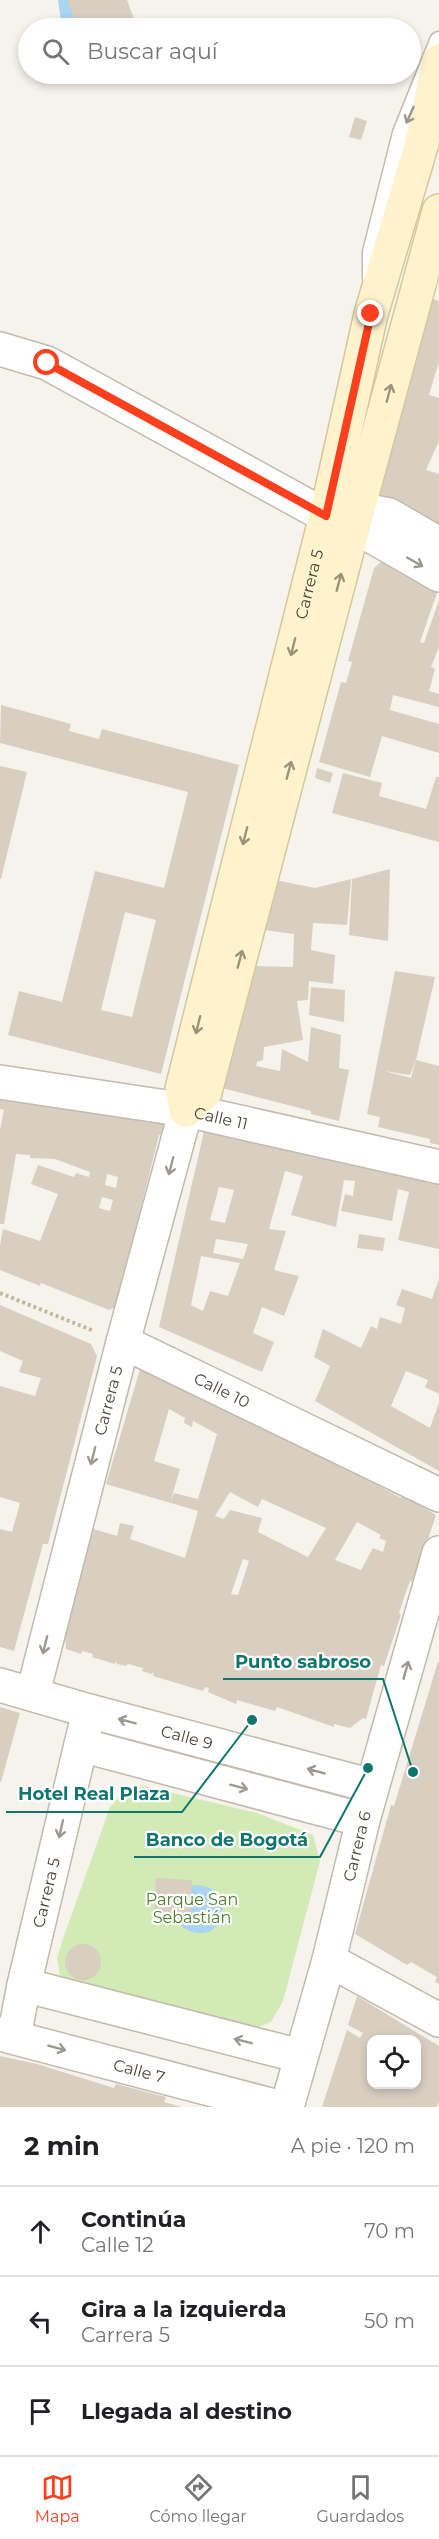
<!DOCTYPE html>
<html lang="es">
<head>
<meta charset="utf-8">
<style>
  :root { --surface:#fff; --page:#f6f6f6; --text:#202124; --muted:#757577; --line:#e0e0e0; --accent:#fc3f1d }
  body { margin:0; font-family:Montserrat,sans-serif; background:var(--page); color:var(--text) }
  .controls { position:absolute; right:18px; bottom:18px; display:grid; overflow:hidden; border-radius:12px; box-shadow:0 3px 9px #0003 }
  .controls button { width:54px; height:54px; display:grid; place-items:center; padding:0; border:0; border-bottom:2px solid var(--line); background:var(--surface); color:var(--text); font:30px sans-serif }
  .stop { position:absolute; width:18px; height:18px; margin:-14px; border:4px solid #fc3f1d; border-radius:50%; background:#fff }
  .stop.end { background:#fc3f1d; border-color:#fff; box-shadow:0 2px 6px #0008 }
  .list { margin:0; padding:0; list-style:none }
  h2 { display:flex; justify-content:space-between; align-items:center; height:78px; margin:0; padding:0 24px; font-size:26px }
  h2 small { font-size:20px; font-weight:400; color:var(--muted) }
  .list li { display:grid; grid-template-columns:39px 1fr auto; gap:18px; align-items:center; box-sizing:border-box; height:90px; padding:0 24px; border-top:2px solid var(--line) }
  .list b { display:block; font-size:22px; white-space:nowrap }
  .list p { margin:0; font-size:20px; white-space:nowrap; color:var(--muted) }
  .list em { font-size:20px; font-style:normal; color:var(--muted) }
  .icon { flex:none; width:33px; height:33px; fill:none; stroke:currentColor; stroke-width:2; stroke-linecap:round; stroke-linejoin:round }
  .map { position:relative; flex:none; width:439px; height:2107px; overflow:hidden }
  .search { position:absolute; background:var(--surface); box-shadow:0 3px 9px #0003; left:18px; right:18px; top:18px; height:66px; display:flex; align-items:center; gap:15px; box-sizing:border-box; padding:0 21px; border-radius:33px; color:var(--muted); font-size:22px }
  .sheet { height:348px; background:var(--surface) }
  nav { display:flex; justify-content:space-around; align-items:center; box-sizing:border-box; height:84px; border-top:2px solid var(--line); background:var(--surface); font-size:16px; color:var(--muted) }
  nav a { display:grid; justify-items:center; gap:3px }
  nav .on { color:var(--accent) }
  .map>svg:first-child { display:block }
</style>
</head>
<body>
<div class="map">
<svg width="439" height="2107" viewBox="0 0 439 2107">
  <rect width="100%" height="100%" fill="#f6f3ec"/>
  <path fill="#d2eab5" d="M143,1786L257,1813L313,1835L320,1861L283,2001L271,2022L248,2031L71,1984L60,1975L57,1958L64,1936L110,1807L123,1793Z"/>
  <g fill="#a9d4f2">
    <path d="M58,0H127L131,28H62Z"/>
    <path d="M199,1885L210,1888L222,1898C228,1933 198,1945 175,1920L186,1886Z"/>
  </g>
  <g fill="#d8cfc1" fill-rule="evenodd">
    <path d="M67,0H127L137,27L78,28Z"/>
    <path d="M355,117L367,121L361,140L349,137Z"/>
    <path d="M433,299L439,301V361L429,395L439,398V441L426,470L439,474V530L388,507L374,493Z"/>
    <path d="M386,558L438,590L420,642L424,643L439,600V647L431,667L435,669L429,691L439,694V707L393,695L390,710L439,724V753L382,736L370,777L319,762L341,682L346,683L352,662L348,661L374,568Z"/>
    <path d="M1,705L71,724L69,731L99,739L102,729L239,765L161,1074L8,1035L19,991L62,1002L95,871L164,888L188,792L0,743ZM125,912L156,920L132,1017L101,1010Z"/>
    <path d="M0,766L27,772L1,879H0Z"/>
    <path d="M317,768L333,773L330,783L315,778Z"/>
    <path d="M343,773L382,783L379,796L426,809L436,777H439V842L332,813Z"/>
    <path d="M390,869L388,941L349,935L352,879Z"/>
    <path d="M351,879L347,925L313,923L311,950L335,955L333,984L309,981L308,1000L297,1001L303,1040L264,1047L263,1060L257,1062L256,1066L280,1071L282,1049L308,1062L311,1027L341,1035L339,1068L349,1070L339,1121L311,1114V1111L218,1087L251,966L293,967L294,934L257,929L275,880L315,888Z"/>
    <path d="M395,971L435,977L416,1060L410,1075L384,1071L411,1078L416,1060L439,1066V1145L430,1143V1139L378,1127L380,1117L367,1114Z"/>
    <path d="M311,987L345,990L344,1022L309,1015Z"/>
    <path d="M0,1094L166,1119L162,1135H159L116,1307L109,1310L41,1283L40,1286L0,1270V1245L3,1229L40,1241L58,1194L31,1184L38,1165L74,1177L76,1173L89,1177L90,1172L55,1159L30,1158V1155L16,1154L4,1224H0V1130L4,1110L0,1109ZM107,1174L118,1177L116,1188L105,1185ZM102,1197L113,1200L110,1211L99,1208Z"/>
    <path d="M206,1123L312,1149L310,1155L349,1165L351,1156L439,1173V1249L398,1240L409,1192L398,1189L392,1221L372,1217L341,1211L345,1194L353,1196L355,1181L344,1180L336,1227L291,1215L303,1176L285,1171L269,1229L286,1231L274,1270L299,1276L284,1316L262,1307L253,1333L274,1342L262,1372L159,1327ZM219,1187L234,1190L225,1223L210,1220ZM216,1239L248,1244L243,1259L213,1253ZM201,1256L240,1263L228,1296L210,1291L203,1311L191,1305Z"/>
    <path d="M359,1234L385,1238L383,1251L357,1248Z"/>
    <path d="M439,1279V1394L425,1387L428,1380L406,1371L391,1406L430,1428L439,1402V1471L315,1401L330,1366L314,1357L323,1329L361,1348L371,1326L377,1329L380,1317L401,1324L405,1308L396,1305L402,1289L432,1299Z"/>
    <path d="M0,1305L91,1344L97,1356L48,1544H43L14,1651L0,1647V1529L12,1532L20,1503L0,1497V1386L35,1396L41,1378L19,1372L23,1361L0,1351Z"/>
    <path d="M143,1359L401,1498L403,1495L436,1515L414,1582L410,1581L406,1592L399,1613L401,1615L384,1666L381,1665L366,1719L363,1718L350,1728L334,1724V1727L277,1707L275,1711L237,1700L236,1704L208,1692L209,1688L205,1687L203,1691L153,1676L154,1672L151,1674L142,1671L143,1668L128,1664L126,1666L117,1664L116,1661L115,1664L92,1657L93,1654L86,1652L82,1651L81,1654L66,1649L65,1635L82,1568L79,1567L84,1549L87,1550L89,1545L86,1544L90,1528L117,1536L120,1523L134,1526L130,1539L185,1558L198,1511L106,1484ZM169,1409L185,1418L184,1423L192,1427L193,1421L217,1434L198,1499L174,1493L170,1503L180,1469L154,1461ZM230,1492L258,1507L262,1499L326,1528L308,1557L258,1532L262,1518L230,1510L224,1519L215,1516ZM357,1522L381,1535L379,1538L386,1541L383,1552L373,1548L361,1570L335,1560ZM243,1559L249,1561L238,1595L231,1594Z"/>
    <path d="M438,1662H439V1984L435,1982L437,1977L411,1962L407,1965L355,1934L391,1805L394,1806Z"/>
    <path d="M0,1707L20,1713L1,1782H0Z"/>
    <path d="M156,1878L192,1880L190,1921L154,1920Z"/>
    <circle cx="83" cy="1962" r="18"/>
    <path d="M357,1996L439,2046V2103L436,2107H322L347,2030L360,2038L363,2033L348,2025ZM372,2040H416L417,2085H372Z"/>
    <path d="M0,2056L37,2064L114,2088L116,2084L166,2097L164,2102L182,2107H0Z"/>
  </g>
  <g fill="none" stroke-linecap="round" stroke-linejoin="round">
    <defs>
      <path id="lane" d="M372,278V252L402,133L439,41"/>
      <g id="street">
        <path d="M0,349L47,363L326,516L354,526L439,575"/>
        <path d="M334,515L358,509L389,515L439,544"/>
        <path id="s1" d="M0,1082L186,1110L439,1167"/>
        <path id="s2" d="M123,1342L439,1495"/>
        <path id="s3" d="M0,1685L89,1711L372,1786"/>
        <path id="s4" d="M33,1693L123,1342L186,1110"/>
        <path d="M81,1745L363,1820"/>
        <path d="M329,1960L439,2020"/>
        <path d="M24,1985L300,2056"/>
        <path id="s5" d="M0,2034L278,2107"/>
        <path id="s6" d="M14,2037L24,1985L89,1711"/>
        <path id="s7" d="M287,2107L329,1960L363,1820L439,1553"/>
      </g>
      <g id="secondary">
        <path id="s8" d="M186,1110L182,1089L326,516L371,314L422,143L439,61"/>
        <path d="M186,1110L205,1092L358,509L439,211"/>
      </g>
    </defs>
    <use href="#lane" stroke="#c2bbae" stroke-width="21"/>
    <use href="#street" stroke="#c2bbae" stroke-width="36"/>
    <use href="#secondary" stroke="#d6c79b" stroke-width="36"/>
    <path stroke="#c4b79f" stroke-width="4" stroke-dasharray="3 3" stroke-linecap="butt" d="M0,1293L94,1331"/>
    <use href="#lane" stroke="#fff" stroke-width="18"/>
    <use href="#street" stroke="#fff" stroke-width="33"/>
    <use href="#secondary" stroke="#fff3cd" stroke-width="33"/>
  </g>
  <defs><path id="oneway-shaft" d="M-6 0H5M1.5-3L5.5 0L1.5 3" fill="none" stroke-width="1.6" stroke-linecap="round" stroke-linejoin="round" transform="scale(1.5)"/></defs>
  <g stroke="#9c9892">
    <use href="#oneway-shaft" transform="translate(410 115) rotate(114)"/>
    <use href="#oneway-shaft" transform="translate(415 562) rotate(30)"/>
    <use href="#oneway-shaft" transform="translate(171 1166) rotate(105)"/>
    <use href="#oneway-shaft" transform="translate(93 1456) rotate(104)"/>
    <use href="#oneway-shaft" transform="translate(45 1645) rotate(104)"/>
    <use href="#oneway-shaft" transform="translate(406 1670) rotate(-74)"/>
    <use href="#oneway-shaft" transform="translate(127 1721) rotate(-165)"/>
    <use href="#oneway-shaft" transform="translate(316 1771) rotate(-165)"/>
    <use href="#oneway-shaft" transform="translate(239 1787) rotate(15)"/>
    <use href="#oneway-shaft" transform="translate(61 1829) rotate(103)"/>
    <use href="#oneway-shaft" transform="translate(243 2041) rotate(-166)"/>
    <use href="#oneway-shaft" transform="translate(57 2048) rotate(15)"/>
  </g>
  <g stroke="#9c937c">
    <use href="#oneway-shaft" transform="translate(389 393) rotate(-75)"/>
    <use href="#oneway-shaft" transform="translate(339 582) rotate(-75)"/>
    <use href="#oneway-shaft" transform="translate(293 647) rotate(104)"/>
    <use href="#oneway-shaft" transform="translate(289 770) rotate(-75)"/>
    <use href="#oneway-shaft" transform="translate(245 836) rotate(104)"/>
    <use href="#oneway-shaft" transform="translate(240 959) rotate(-75)"/>
    <use href="#oneway-shaft" transform="translate(198 1025) rotate(104)"/>
  </g>
  <g fill="none" stroke-linecap="round" stroke-linejoin="round">
    <path stroke="#fc3f1d" stroke-width="8" d="M47,363L326,516L371,314"/>
  </g>
  <g text-anchor="middle" dominant-baseline="central" stroke-width="4.5" stroke-linejoin="round" paint-order="stroke">
    <g font-size="16" fill="#4b4439" stroke="#fff">
      <text stroke="none"><textPath href="#s8" startOffset="542">Carrera 5</textPath></text>
      <text stroke="none"><textPath href="#s1" startOffset="224">Calle 11</textPath></text>
      <text stroke="none"><textPath href="#s2" startOffset="110">Calle 10</textPath></text>
      <text stroke="none"><textPath href="#s4" startOffset="302">Carrera 5</textPath></text>
      <text stroke="none"><textPath href="#s3" startOffset="194">Calle 9</textPath></text>
      <text stroke="none"><textPath href="#s7" startOffset="270">Carrera 6</textPath></text>
      <text stroke="none"><textPath href="#s6" startOffset="148">Carrera 5</textPath></text>
      <text stroke="none"><textPath href="#s5" startOffset="144">Calle 7</textPath></text>
    </g>
    <g font-size="16" fill="#4a7f2a" stroke="#fff">
      <text x="192" y="1899">Parque San<tspan x="192" dy="18">Sebastián</tspan></text>
    </g>
  </g>
  <path fill="none" stroke="#0f766e" stroke-width="2" d="M413 1772L383 1679H223M252 1720L182 1812H6M368 1768L320 1857H134"/>
  <g fill="#0f766e" stroke="#fff" stroke-width="2">
    <circle cx="413" cy="1772" r="6"/>
    <circle cx="252" cy="1720" r="6"/>
    <circle cx="368" cy="1768" r="6"/>
  </g>
  <g font-size="18" text-anchor="middle" font-weight="bold" fill="#0f766e" stroke="#fff" stroke-width="4.5" stroke-linejoin="round" paint-order="stroke">
    <text x="303" y="1668">Punto sabroso</text>
    <text x="94" y="1800">Hotel Real Plaza</text>
    <text x="227" y="1846">Banco de Bogotá</text>
  </g>
</svg>
<div class="controls">
<button><svg class="icon" aria-label="locate" viewBox="0 0 24 24"><circle cx="12" cy="12" r="6"/><path d="M12 2v4M12 18v4M2 12h4M18 12h4"/></svg></button>
</div>
<div class="stop" style="left:47px;top:363px"></div>
<div class="stop end" style="left:371px;top:314px"></div>
<div class="search"><svg class="icon" aria-label="search" viewBox="0 0 24 24"><circle cx="10" cy="10" r="6"/><path d="M15 15l6 6"/></svg>Buscar aquí</div>
</div>
<section class="sheet">
<h2>2 min<small>A pie · 120 m</small></h2>
<ul class="list">
<li><svg class="icon" aria-label="ahead" viewBox="0 0 24 24"><path d="M12 20V5M6 11l6-6 6 6"/></svg><div><b>Continúa</b><p>Calle 12</p></div><em>70 m</em></li>
<li><svg class="icon" aria-label="left" viewBox="0 0 24 24"><path d="M17 20v-9H6M10 6l-5 5 5 5"/></svg><div><b>Gira a la izquierda</b><p>Carrera 5</p></div><em>50 m</em></li>
<li><svg class="icon" aria-label="arrive" viewBox="0 0 24 24"><path d="M6 21V4h12l-3 4 3 4H6"/></svg><div><b>Llegada al destino</b></div></li>
</ul>
</section>
<nav>
<a class="on"><svg class="icon" aria-label="map" viewBox="0 0 24 24"><path d="M3 6l6-2 6 2 6-2v14l-6 2-6-2-6 2zM9 4v14M15 6v14"/></svg>Mapa</a>
<a><svg class="icon" aria-label="directions" viewBox="0 0 24 24"><path d="M12 3l9 9-9 9-9-9zM9 14v-3h6M13 9l2 2-2 2"/></svg>Cómo llegar</a>
<a><svg class="icon" aria-label="saved" viewBox="0 0 24 24"><path d="M7 4h10v16l-5-4-5 4z"/></svg>Guardados</a>
</nav>
</body>
</html>
